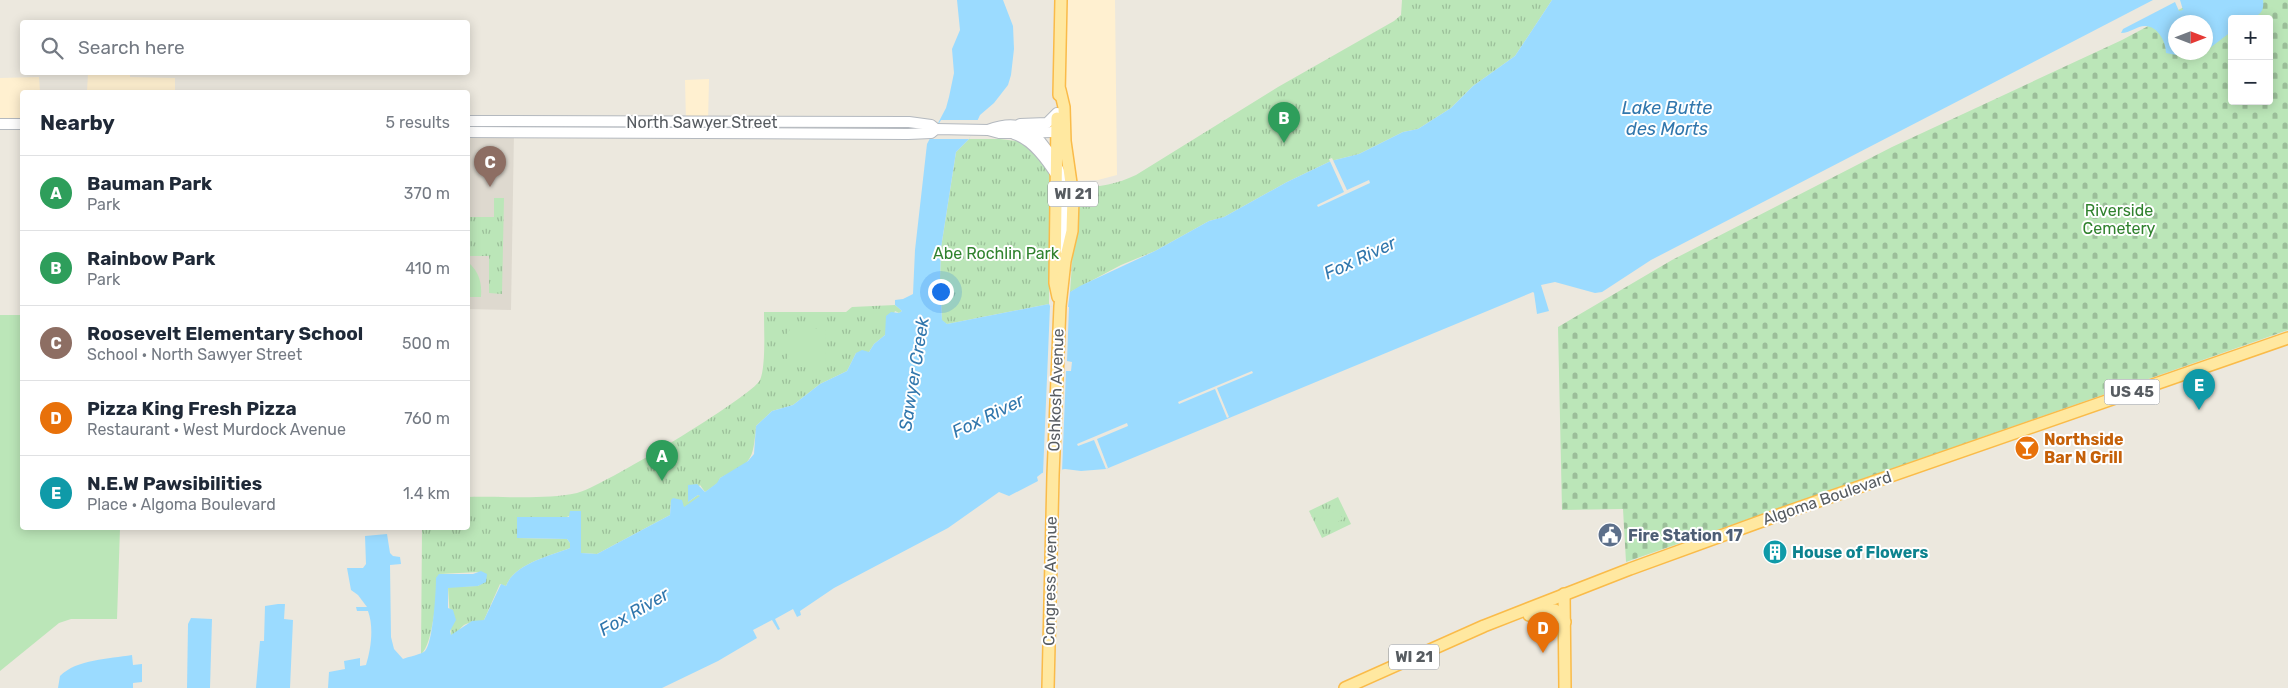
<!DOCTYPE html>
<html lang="en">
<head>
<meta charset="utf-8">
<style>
  :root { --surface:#fff; --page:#f2f2f3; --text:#1f2937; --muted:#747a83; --line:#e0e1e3; --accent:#f41c1c }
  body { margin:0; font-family:Rubik,sans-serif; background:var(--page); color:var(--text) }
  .controls { position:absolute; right:15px; top:15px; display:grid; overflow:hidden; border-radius:5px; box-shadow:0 2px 12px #0003 }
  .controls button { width:45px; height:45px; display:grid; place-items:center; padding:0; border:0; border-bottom:1px solid var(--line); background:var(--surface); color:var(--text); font:25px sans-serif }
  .compass { position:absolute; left:2168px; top:15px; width:45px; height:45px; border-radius:50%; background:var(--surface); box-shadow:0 2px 12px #0003; rotate:90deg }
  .you { position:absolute; left:940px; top:291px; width:18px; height:18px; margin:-12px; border:4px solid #fff; border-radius:50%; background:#1a73e8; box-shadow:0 0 0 8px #1a73e833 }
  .badge { display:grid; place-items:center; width:32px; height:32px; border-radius:50%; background:var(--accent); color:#fff; font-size:16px; font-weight:700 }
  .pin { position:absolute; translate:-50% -41px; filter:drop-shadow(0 1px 2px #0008) }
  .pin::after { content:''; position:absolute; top:26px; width:18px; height:15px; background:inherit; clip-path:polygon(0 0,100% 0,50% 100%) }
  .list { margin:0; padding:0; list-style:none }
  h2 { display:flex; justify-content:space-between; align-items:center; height:65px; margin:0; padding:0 20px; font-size:21px }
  h2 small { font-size:16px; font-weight:400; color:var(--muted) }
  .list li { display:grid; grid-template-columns:32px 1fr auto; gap:15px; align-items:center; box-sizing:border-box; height:75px; padding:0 20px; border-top:1px solid var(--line) }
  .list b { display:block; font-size:19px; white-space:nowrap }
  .list p { margin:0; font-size:16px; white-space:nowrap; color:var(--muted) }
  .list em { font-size:16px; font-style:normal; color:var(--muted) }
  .icon { flex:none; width:28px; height:28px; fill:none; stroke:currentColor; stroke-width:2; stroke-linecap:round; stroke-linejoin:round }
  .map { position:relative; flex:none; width:2288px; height:688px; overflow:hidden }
  .search { position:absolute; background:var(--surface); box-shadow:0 2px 12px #0003; left:20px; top:20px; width:450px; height:55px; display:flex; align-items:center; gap:12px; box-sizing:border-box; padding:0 18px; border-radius:5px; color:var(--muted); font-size:19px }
  .panel { position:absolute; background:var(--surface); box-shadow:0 2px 12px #0003; left:20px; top:90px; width:450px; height:440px; border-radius:5px }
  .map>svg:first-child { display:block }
</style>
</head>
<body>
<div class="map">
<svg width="2288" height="688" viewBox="0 0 2288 688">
  <defs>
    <pattern id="grass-tufts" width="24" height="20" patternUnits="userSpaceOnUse" patternTransform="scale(1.25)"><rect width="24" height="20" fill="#bbe6b8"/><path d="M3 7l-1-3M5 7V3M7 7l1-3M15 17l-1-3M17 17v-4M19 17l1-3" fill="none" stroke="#9bbe99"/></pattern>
    <pattern id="cemetery-stones" width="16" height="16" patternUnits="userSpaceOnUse" patternTransform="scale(1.25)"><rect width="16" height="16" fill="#bbe6b8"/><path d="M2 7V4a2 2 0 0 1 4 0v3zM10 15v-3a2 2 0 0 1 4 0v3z" fill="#9bbe99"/></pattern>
  </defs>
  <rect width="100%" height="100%" fill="#ece8de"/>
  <g fill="#fff0d0">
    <path d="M1061,0H1115L1117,175L1098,180L1073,181L1065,141Z"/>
    <path d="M88,73H130V77L175,78V92H87Z"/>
    <path d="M39,77L40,92H22V124H0V78Z"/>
    <path d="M709,79L708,122H686L685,80Z"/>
  </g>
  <path fill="#ded9cf" d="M468,132H514L511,310L468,309Z"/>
  <g fill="url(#grass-tufts)">
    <path d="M1402,0H1552L1515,56L1473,86L1451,108L1418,129L1403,132L1359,154L1331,161L1287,182L1224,217L1209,221L1155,251L1121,265L1070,292L1077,193L1079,188C1100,187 1117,184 1136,175L1278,87L1394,21L1401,15Z"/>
    <path d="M969,139H1000L1024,142L1050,173L1049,304L947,324L942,321L940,279L941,248L956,152Z"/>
    <path d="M494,198H504L502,294L489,293V256H468V217H494Z"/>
    <path d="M895,305L902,311L899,313L895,311L885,335L874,344L869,352L856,353L847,371L820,384L793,405L772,411L756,426C753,461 752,463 720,478L718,483L705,492L700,485L688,502L698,495L701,496L684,508L671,501L670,515L597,554L581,553V511L517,538L567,539L570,543V548C550,556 514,564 506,586L500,584L484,620C478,623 471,621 464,625C459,629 458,634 451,635L448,587L478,586L481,584L479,572L439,574C437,590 433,646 421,654L422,528H468V497C502,496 543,500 577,493C598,489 753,396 760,380C766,366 764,329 764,312H846L852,307Z"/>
    <path d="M1338,497L1351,524L1322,538L1309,511Z"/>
  </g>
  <path fill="url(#cemetery-stones)" fill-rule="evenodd" d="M2197,0H2288V330L1626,562L1623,509L1562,510L1558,327L1672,260L1892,147L2122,40ZM2232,19H2269V101H2232ZM2176,22H2206V52H2176Z"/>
  <g fill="#bbe6b8">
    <path d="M972,244L989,246L988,255L971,253Z"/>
    <path d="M468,262C479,272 482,282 481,297H468Z"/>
    <path d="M0,315H22V528H120L117,619H71L59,623L0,671Z"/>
    <path d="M791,329H826L825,367H787V332Z"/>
    <path d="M1338,510L1343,519L1323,529L1318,519Z"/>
  </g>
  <g fill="#9bdbff">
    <path d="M957,0H1003L1013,26L1014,49L1011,75L1008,85L994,103L980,115L969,139L956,152L941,248L940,279L942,320L947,324L1049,304L1050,306L1068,307L1070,292L1080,286L1155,251L1209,221L1224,217L1287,182L1331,161L1359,154L1403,132L1418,129L1451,108L1473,86L1515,56L1552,0H2153L1651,260L1602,292L1595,293L1555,282L1541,285L1549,311L1537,314L1534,293L1533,292L1106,469L1081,471L1065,469L1042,473L1037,477L1038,481L1009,496L999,492L948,528L834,588L800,611L801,615L797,617L793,609L775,619L780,629L778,630L772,620L753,630L757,638L718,661L662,688H328L329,672L345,669L344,661L360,658V666L366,665C371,649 374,627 368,611H357L356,607H367L358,595L351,590L347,568H363L366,564L365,536L387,534L390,553L393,556L400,557L401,564L390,565L391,637L394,649L403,659C407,657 423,654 425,651C433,643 436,591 436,578L439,574H473L481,571L487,574L486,582L478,586L448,588V608L453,610L456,620L450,631L451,635L472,621L484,620L501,584L506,586C514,564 550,556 570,548V543L567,539L517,538V517H569L570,511H581V553L597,554L670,515L671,500L673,498L682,500L684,507L700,496L698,495L688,502V485L697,484L705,492L717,483L720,478L748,461L754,454L756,426L772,411L793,405L820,384L847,371L856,353L862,350L869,352L874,344L885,335L886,316L891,312L899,313L902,311L895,305V300L903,299L913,294L915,250L927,144L946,108L949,97L954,73L952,49L960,30Z"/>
    <path d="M2180,0H2263C2266,20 2246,19 2232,19V31L2206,51V22H2176V52L2203,53L2187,57L2166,53C2166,42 2158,26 2145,26C2137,26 2130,33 2121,33L2123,29L2175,2L2179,11L2183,10Z"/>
    <path d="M278,604H285L284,619L293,620L290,688H256L260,641H264L265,606Z"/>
    <path d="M191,618L212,619L210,688H187L188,624Z"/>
    <path d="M132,655L133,665L142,664V682L133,683V688H58L60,676C77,659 109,659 132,655Z"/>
  </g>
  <g fill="#ece8de">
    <path d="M941,120H980L969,139H930Z"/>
    <path d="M1332,158L1347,190L1369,180L1370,183L1318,207L1317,205L1344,192L1329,159Z"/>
    <path d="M1050,306L1069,307L1067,361L1072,362L1071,371H1066L1062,472L1043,474Z"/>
    <path d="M1252,371L1253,373L1217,388L1229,417L1227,418L1215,389L1179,404L1178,402Z"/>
    <path d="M1127,423L1128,426L1097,439L1108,468L1106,469L1094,440L1078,446L1077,444Z"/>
  </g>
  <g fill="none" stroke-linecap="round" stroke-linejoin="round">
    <defs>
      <g id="secondary">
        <path d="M468,121L909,122L931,125L936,129"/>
        <path d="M0,124H22"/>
        <path d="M1020,124L1047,123L1057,113"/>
        <path d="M988,130C1010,122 1024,123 1040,141C1073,180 1065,202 1065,250"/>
        <path d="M468,132L908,134L931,133L936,129L988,130L999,133H1015L1052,132L1063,126"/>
        <path d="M1014,134C1033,140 1047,160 1057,176"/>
      </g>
      <g id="primary">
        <path d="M1059,95L1061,0"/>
        <path d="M1057,118L1055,283L1058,297"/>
        <path d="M1564,594L1565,688"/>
        <path d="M1529,615L1541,611L1555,610L1565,622"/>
        <path d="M1048,688L1053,475L1060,306L1065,261L1072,231L1073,197L1065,141L1064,107L1060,90"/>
        <path d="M1345,688L1484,626L1630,569L1784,513L2288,338"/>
      </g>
    </defs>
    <use href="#secondary" stroke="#b4b9bf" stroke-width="12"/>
    <use href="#primary" stroke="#fabb49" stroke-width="14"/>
    <use href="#secondary" stroke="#fff" stroke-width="10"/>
    <use href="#primary" stroke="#ffe8a0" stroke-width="11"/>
  </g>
  <defs>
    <symbol id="bar-disc" viewBox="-11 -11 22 22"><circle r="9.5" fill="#e8710a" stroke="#fff"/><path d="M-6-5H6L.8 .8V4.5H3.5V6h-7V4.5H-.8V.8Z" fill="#fff"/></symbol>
    <symbol id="civic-disc" viewBox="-11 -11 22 22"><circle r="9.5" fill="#5c6f8a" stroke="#fff"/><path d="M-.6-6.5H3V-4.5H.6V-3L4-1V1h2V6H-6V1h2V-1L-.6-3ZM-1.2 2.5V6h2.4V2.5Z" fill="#fff"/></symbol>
    <symbol id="building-disc" viewBox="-11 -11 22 22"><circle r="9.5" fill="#0f9aa8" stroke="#fff"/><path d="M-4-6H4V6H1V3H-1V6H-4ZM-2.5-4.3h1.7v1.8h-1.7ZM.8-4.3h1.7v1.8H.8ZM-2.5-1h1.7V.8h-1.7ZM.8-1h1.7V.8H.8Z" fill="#fff"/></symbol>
  </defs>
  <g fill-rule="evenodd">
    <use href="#bar-disc" x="2013" y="434" width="28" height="28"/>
    <use href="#civic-disc" x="1596" y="521" width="28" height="28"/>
    <use href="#building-disc" x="1761" y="538" width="28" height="28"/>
  </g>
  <g text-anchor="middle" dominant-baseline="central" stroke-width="4" stroke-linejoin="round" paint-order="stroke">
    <g fill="#fff" stroke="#898d90" stroke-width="1">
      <rect x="1048" y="181.5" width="50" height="25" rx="4"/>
      <rect x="2104.5" y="379.5" width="55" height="25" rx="4"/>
      <rect x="1389" y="644.5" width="50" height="25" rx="4"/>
    </g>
    <g font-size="15" font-weight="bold" fill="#575c61">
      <text x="1073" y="194">WI 21</text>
      <text x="2132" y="392">US 45</text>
      <text x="1414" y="657">WI 21</text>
    </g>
    <g font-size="16" fill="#575c61" stroke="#fff">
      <text x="702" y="122">North Sawyer Street</text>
      <text transform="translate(1056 390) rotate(-88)">Oshkosh Avenue</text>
      <text transform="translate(1827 498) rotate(-19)">Algoma Boulevard</text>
      <text transform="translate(1050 581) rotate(-89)">Congress Avenue</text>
    </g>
    <g font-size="16" fill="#30822e" stroke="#fff">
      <text x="2119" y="210">Riverside<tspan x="2119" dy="18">Cemetery</tspan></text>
      <text x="996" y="253">Abe Rochlin Park</text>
    </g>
    <g font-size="16" font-weight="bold" fill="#c56008" stroke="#fff" text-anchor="start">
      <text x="2044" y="439">Northside<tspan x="2044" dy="18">Bar N Grill</tspan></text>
    </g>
    <g font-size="16" font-weight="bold" fill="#4e5e75" stroke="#fff" text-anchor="start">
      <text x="1628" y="535">Fire Station 17</text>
    </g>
    <g font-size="16" font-weight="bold" fill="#0d838f" stroke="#fff" text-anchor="start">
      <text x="1792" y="552">House of Flowers</text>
    </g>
    <g font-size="18" font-style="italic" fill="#3177ad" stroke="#fff">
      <text x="1667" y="108">Lake Butte<tspan x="1667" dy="21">des Morts</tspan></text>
      <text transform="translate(1360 258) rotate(-25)">Fox River</text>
      <text transform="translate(914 374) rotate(-81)">Sawyer Creek</text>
      <text transform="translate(988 416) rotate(-26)">Fox River</text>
      <text transform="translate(634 612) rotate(-30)">Fox River</text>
    </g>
  </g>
</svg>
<div class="controls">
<button>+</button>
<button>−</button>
</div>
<svg class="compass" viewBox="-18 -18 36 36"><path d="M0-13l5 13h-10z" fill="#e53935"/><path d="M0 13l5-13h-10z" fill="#747a83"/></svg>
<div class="you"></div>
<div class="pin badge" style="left:662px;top:481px;background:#2e9e5b">A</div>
<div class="pin badge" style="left:1284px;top:143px;background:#2e9e5b">B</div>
<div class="pin badge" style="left:490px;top:187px;background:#8d6e63">C</div>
<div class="pin badge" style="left:1543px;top:653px;background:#e8710a">D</div>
<div class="pin badge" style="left:2199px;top:410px;background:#0f9aa8">E</div>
<div class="search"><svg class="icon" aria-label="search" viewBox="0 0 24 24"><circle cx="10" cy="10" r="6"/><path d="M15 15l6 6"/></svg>Search here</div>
<section class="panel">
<h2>Nearby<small>5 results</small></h2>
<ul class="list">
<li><span class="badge" style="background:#2e9e5b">A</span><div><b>Bauman Park</b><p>Park</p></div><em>370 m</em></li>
<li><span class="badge" style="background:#2e9e5b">B</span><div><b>Rainbow Park</b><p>Park</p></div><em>410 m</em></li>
<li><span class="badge" style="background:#8d6e63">C</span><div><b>Roosevelt Elementary School</b><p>School · North Sawyer Street</p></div><em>500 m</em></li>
<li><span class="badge" style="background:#e8710a">D</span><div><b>Pizza King Fresh Pizza</b><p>Restaurant · West Murdock Avenue</p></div><em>760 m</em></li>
<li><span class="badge" style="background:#0f9aa8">E</span><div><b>N.E.W Pawsibilities</b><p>Place · Algoma Boulevard</p></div><em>1.4 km</em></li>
</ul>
</section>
</div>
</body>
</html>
